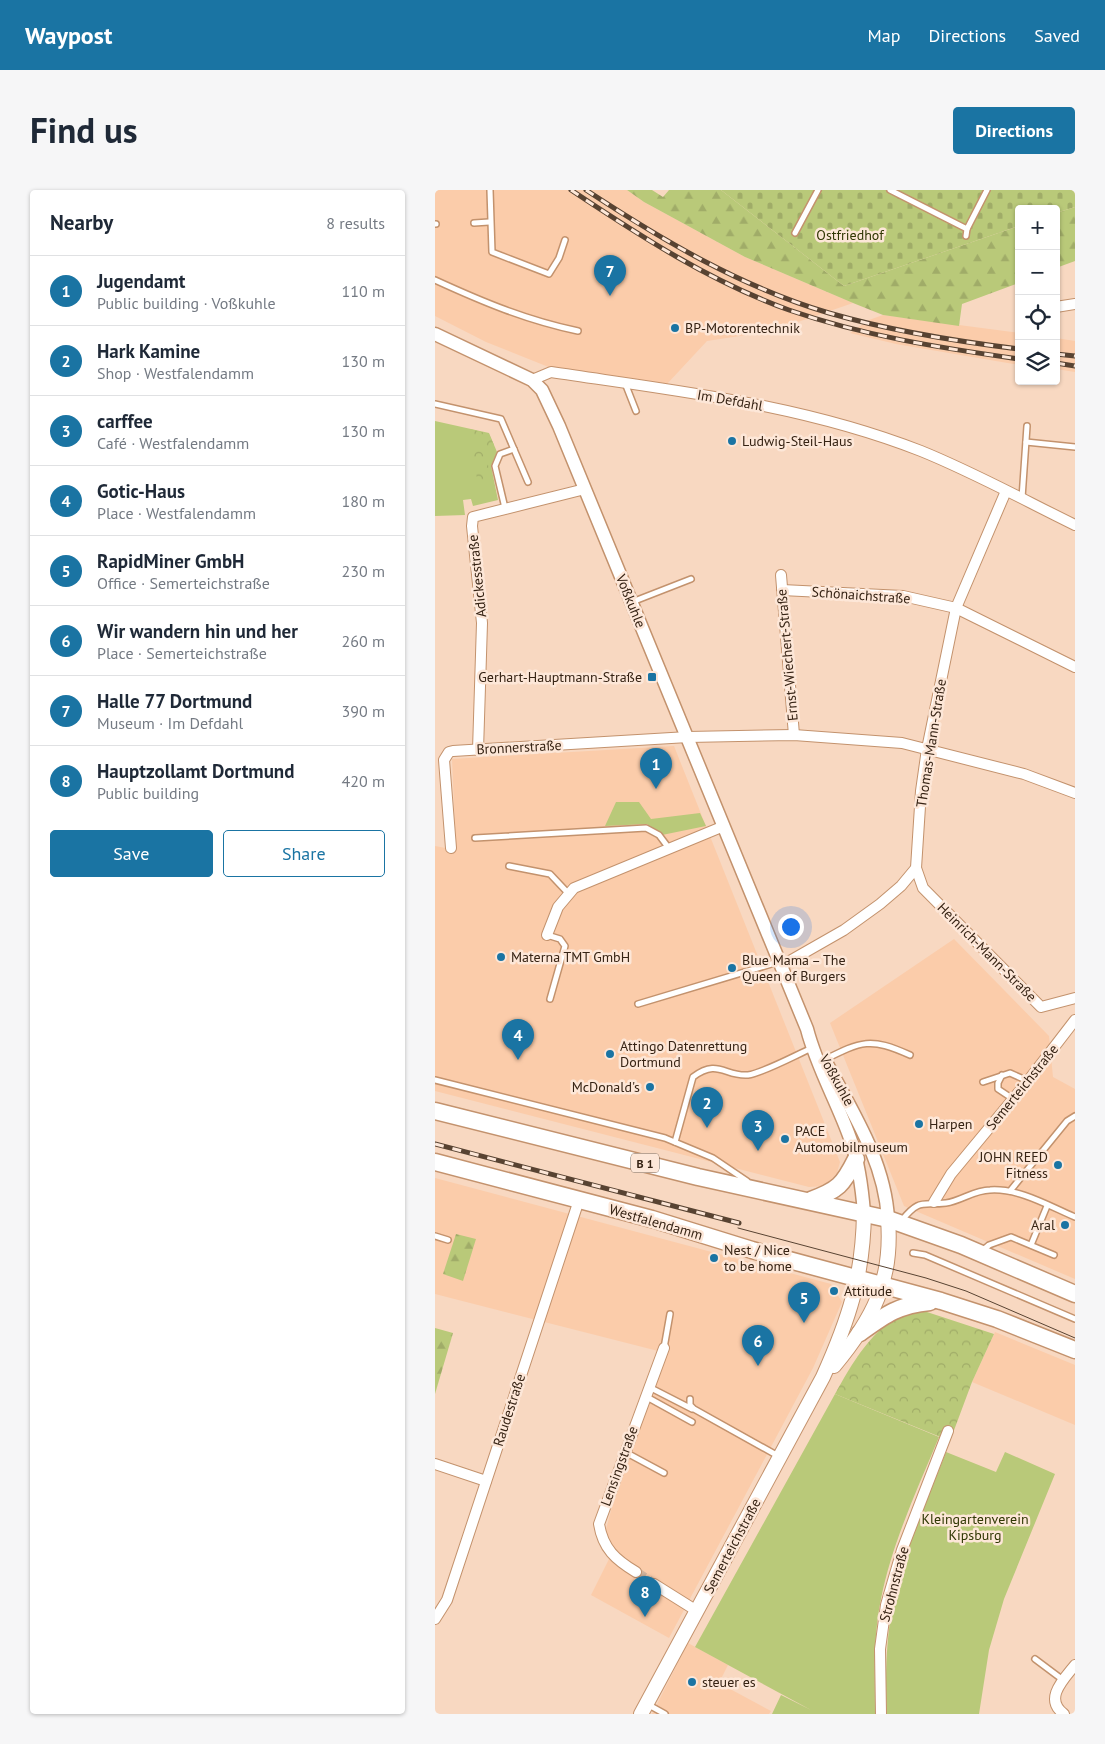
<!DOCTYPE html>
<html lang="en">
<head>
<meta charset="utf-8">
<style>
  :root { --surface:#fff; --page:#f6f6f7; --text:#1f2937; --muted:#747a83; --line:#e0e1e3; --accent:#1a74a3 }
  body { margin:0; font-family:"PT Sans",sans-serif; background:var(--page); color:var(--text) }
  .controls { position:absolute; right:15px; top:15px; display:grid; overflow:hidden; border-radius:5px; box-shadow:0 1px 4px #0004 }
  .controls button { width:45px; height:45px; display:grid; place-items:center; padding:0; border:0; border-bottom:1px solid var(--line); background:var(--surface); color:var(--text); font:25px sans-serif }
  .you { position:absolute; left:355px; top:736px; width:18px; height:18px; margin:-12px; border:4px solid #fff; border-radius:50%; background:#1a73e8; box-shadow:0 0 0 8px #1a73e833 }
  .badge { display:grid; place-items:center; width:32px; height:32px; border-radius:50%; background:var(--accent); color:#fff; font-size:16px; font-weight:700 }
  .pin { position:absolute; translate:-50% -41px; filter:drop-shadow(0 1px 2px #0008) }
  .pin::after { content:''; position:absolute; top:26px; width:18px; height:15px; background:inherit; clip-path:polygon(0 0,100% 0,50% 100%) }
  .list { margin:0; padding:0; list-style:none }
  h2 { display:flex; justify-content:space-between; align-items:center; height:65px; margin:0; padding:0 20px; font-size:21px }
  h2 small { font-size:16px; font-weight:400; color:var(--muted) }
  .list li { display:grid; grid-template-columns:32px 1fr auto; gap:15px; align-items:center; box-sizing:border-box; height:70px; padding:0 20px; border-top:1px solid var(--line) }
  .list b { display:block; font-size:19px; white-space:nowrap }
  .list p { margin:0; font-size:16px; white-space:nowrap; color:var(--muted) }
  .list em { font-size:16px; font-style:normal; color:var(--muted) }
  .actions { display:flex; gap:10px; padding:15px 20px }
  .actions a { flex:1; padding:11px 0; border:1px solid var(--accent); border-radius:5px; text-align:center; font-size:18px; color:var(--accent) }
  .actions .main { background:var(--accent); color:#fff }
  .icon { flex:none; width:28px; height:28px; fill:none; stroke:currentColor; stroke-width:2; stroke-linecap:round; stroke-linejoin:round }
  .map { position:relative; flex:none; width:640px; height:1524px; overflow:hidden; border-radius:5px }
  header { display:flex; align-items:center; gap:30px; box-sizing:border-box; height:70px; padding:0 25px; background:var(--accent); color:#fff }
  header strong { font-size:24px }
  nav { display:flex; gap:28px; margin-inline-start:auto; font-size:18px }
  .intro { display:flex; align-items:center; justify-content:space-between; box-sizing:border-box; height:120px; padding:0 30px }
  h1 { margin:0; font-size:35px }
  .button { padding:12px 22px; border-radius:5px; background:var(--accent); color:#fff; font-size:18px; font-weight:700 }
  main { display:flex; gap:30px; padding:0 30px }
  aside { flex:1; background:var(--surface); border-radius:5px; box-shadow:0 1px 4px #0004 }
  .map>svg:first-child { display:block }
</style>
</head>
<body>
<header>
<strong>Waypost</strong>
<nav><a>Map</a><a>Directions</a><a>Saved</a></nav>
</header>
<div class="intro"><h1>Find us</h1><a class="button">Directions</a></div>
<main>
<aside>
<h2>Nearby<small>8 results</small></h2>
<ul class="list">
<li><span class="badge">1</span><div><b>Jugendamt</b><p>Public building · Voßkuhle</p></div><em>110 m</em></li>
<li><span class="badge">2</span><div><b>Hark Kamine</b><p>Shop · Westfalendamm</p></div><em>130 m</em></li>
<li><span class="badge">3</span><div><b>carffee</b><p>Café · Westfalendamm</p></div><em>130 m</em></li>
<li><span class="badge">4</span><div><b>Gotic-Haus</b><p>Place · Westfalendamm</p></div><em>180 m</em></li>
<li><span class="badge">5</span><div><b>RapidMiner GmbH</b><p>Office · Semerteichstraße</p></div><em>230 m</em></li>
<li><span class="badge">6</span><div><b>Wir wandern hin und her</b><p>Place · Semerteichstraße</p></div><em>260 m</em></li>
<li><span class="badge">7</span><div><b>Halle 77 Dortmund</b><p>Museum · Im Defdahl</p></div><em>390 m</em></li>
<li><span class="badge">8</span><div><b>Hauptzollamt Dortmund</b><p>Public building</p></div><em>420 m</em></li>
</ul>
<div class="actions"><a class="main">Save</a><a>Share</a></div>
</aside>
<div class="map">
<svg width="640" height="1524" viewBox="0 0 640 1524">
  <defs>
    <pattern id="forest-firs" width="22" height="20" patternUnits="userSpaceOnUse" patternTransform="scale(1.25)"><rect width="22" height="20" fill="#b9c979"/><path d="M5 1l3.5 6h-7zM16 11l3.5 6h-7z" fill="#a0ac68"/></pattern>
    <pattern id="cemetery-stones" width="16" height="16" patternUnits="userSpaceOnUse" patternTransform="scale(1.25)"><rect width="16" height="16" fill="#b9c979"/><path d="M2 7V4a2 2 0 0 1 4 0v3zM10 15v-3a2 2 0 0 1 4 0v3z" fill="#a0ac68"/></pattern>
    <pattern id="park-crowns" width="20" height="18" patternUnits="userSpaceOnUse" patternTransform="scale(1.25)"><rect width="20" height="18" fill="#b9c979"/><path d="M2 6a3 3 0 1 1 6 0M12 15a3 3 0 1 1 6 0" fill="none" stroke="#a0ac68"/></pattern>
  </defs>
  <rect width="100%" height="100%" fill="#f8d8c1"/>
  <g fill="#fbccaa">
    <path d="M0,0H192L209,12L310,67L418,113L357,134L311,145L272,151L232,194L116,178L51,152L0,126Z"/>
    <path d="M448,125L584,143V175L461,154L415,143L434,130Z"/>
    <path d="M621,148L640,151V182L621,179Z"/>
    <path d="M239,556L405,972L402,983L390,996L374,997L0,901V656L21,660L17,569Z"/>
    <path d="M519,749L614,846L618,887L640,899V1089L469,1016L395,833Z"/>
    <path d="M0,988L396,1094L407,1112L378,1178L234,1448L156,1405L179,1359L170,1343L182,1298L231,1163L0,1104Z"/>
    <path d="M560,1142L640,1175V1235L537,1192Z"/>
    <path d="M253,1453L293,1475L284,1493L336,1521L334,1524H217Z"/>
  </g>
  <g fill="#b9c979">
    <path d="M0,231L54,243L62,262L56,276L63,310L38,316L36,309L28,310L30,325L0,326Z"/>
    <path d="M181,612H204L216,629L265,623L271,636L227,645L212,634L170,636Z"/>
    <path d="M400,1204L504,1247C482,1300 457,1353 446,1409C438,1447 440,1486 440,1524H337L346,1505L376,1520L260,1457Z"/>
    <path d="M511,1262L561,1282L570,1262L620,1284L569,1409L554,1460L544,1524H452C450,1487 451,1450 458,1413C467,1363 493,1310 511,1262Z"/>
  </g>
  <g fill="url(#forest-firs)">
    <path d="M192,0H217L228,7L234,0H286L409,96L584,36V93L527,114L524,136L448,125L418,113L310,67L209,12Z"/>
    <path d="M640,17V71L621,78V23Z"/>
    <path d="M21,1044L41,1049L28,1091L8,1084Z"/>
    <path d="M0,1138L18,1143L0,1204Z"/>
  </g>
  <path fill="url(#cemetery-stones)" d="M286,0H640V17L621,23V19H584V36L409,96Z"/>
  <g fill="url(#park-crowns)">
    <path d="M35,239L54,244L59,255L51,269L59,293L43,297Z"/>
    <path d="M492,1122L559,1144L537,1192L515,1251L400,1204C415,1177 440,1132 472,1124C479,1122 486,1122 492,1122Z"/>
  </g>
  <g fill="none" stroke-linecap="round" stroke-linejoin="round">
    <path stroke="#d1b49e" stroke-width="10" stroke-dasharray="10 5" stroke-linecap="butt" d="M201,1382L219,1394"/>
    <defs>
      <g id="service">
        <path d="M55,0L57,62L114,84L124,68L130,50"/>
        <path d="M455,0L532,39"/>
        <path d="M39,33L54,32"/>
        <path d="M0,34H1"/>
        <path d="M360,43L383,0"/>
        <path d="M531,46L532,39L552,0"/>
        <path d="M0,90C48,112 91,130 143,141"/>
        <path d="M190,193L201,221"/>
        <path d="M0,214L66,229L93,292"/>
        <path d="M591,252L640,257"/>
        <path d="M587,308L592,236"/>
        <path d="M70,318L60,276L65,264L79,259"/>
        <path d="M197,412L256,389"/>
        <path d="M40,648L211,638L224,645L233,657"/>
        <path d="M74,676L115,684L132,702"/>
        <path d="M112,745L125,749L130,756L115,809"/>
        <path d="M203,814L343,772"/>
        <path d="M389,870C427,851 435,847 475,865"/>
        <path d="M567,885L563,893V899L578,909"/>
        <path d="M0,890L230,948L278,968L312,991"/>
        <path d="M548,892L575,883L593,891"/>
        <path d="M240,952L258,887C283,868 290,887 313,885C328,883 361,865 377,858"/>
        <path d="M575,1001L632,931L640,926"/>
        <path d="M467,1030C485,1008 487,1016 511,1013C526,1011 539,1000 555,1000C584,998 614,1016 640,1027"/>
        <path d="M0,1046L13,1050"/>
        <path d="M596,1055L612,1016"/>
        <path d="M547,1061L554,1055L576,1047L619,1065"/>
        <path d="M478,1063L490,1065L640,1129"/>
        <path d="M229,1158L235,1124"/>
        <path d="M214,1197L257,1219"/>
        <path d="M210,1206L257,1232"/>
        <path d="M255,1209V1215L259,1219L345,1267"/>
        <path d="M190,1262L229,1283"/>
        <path d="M600,1469L628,1490"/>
        <path d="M212,1514L230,1524"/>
      </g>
      <g id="minor">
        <path d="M621,117L640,114"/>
        <path d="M97,190L116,182C242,201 366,214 486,261C538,282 589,310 640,335"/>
        <path d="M346,385L359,545"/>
        <path d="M347,400L468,406L521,418L640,477"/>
        <path d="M43,560L47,433L37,336L38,327L150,299"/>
        <path d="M16,658L9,570L14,562L18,561L253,547L359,545L467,553L589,584L640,603"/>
        <path d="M481,678L488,698L606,817L640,808"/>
        <path d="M112,745L123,717L139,698L289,636"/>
        <path d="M346,776L409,740L445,714L466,696L481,678L486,601L492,559L521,418L571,301"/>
        <path d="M499,1012L516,984L593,891L640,830"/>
        <path d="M0,1274L51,1291"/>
        <path d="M201,1382C181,1370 168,1359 164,1334L229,1158"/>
        <path d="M219,1394L262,1421"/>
        <path d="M0,1429L12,1410L144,1010"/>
        <path d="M446,1524L445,1459L451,1415L467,1360L513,1241"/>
        <path d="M629,1524C608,1509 629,1489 640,1475"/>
      </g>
      <g id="tertiary">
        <path d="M0,144L97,190L107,200L124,236L372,839C382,878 403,913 416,951C424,974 427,998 429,1023"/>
        <path d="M392,874C418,923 450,972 453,1029"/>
      </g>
      <g id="secondary">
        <path d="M399,1176C438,1129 458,1091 453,1029"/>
        <path d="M206,1524L388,1187C414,1129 428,1087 429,1023"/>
      </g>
      <g id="primary">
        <path d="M0,921L263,987L453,1029L526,1055L640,1104"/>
        <path d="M0,972L217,1029L317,1060L506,1111L562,1129L640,1160"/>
        <path d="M376,1010C403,1000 408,995 421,969"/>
        <path d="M425,1143C450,1125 463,1115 495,1112"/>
      </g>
    </defs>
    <use href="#service" stroke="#c3926d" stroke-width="8"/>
    <use href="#minor" stroke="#c3926d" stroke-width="12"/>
    <use href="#tertiary" stroke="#c3926d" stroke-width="15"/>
    <use href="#secondary" stroke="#c3926d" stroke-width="16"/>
    <use href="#primary" stroke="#c3926d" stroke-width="19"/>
    <use href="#service" stroke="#fff" stroke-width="5"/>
    <use href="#minor" stroke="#fff" stroke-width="10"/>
    <use href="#tertiary" stroke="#fff" stroke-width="12"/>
    <use href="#secondary" stroke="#fff" stroke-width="14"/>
    <use href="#primary" stroke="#fff" stroke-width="16"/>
    <path stroke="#584332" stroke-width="1" d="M303,1038L491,1088L531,1101L640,1148"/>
    <defs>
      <g id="rail">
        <path d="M136,0C205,46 276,92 354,120C429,146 506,158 584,169"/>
        <path d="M151,0C227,50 306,97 394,123C456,141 519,151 584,159"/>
        <path d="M621,164L640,166"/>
        <path d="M621,173L640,176"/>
        <path d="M0,954L304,1033"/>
      </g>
    </defs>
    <use href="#rail" stroke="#584332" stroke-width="5"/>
    <use href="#rail" stroke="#fde7d8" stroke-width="3" stroke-dasharray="9" stroke-linecap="butt"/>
  </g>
  <g fill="#1a74a3" stroke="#fde7d8" stroke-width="2">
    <circle cx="240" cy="138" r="5"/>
    <circle cx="297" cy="251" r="5"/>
    <rect x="212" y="482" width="10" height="10" rx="2.5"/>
    <circle cx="66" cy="767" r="5"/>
    <circle cx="297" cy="778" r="5"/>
    <circle cx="175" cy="864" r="5"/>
    <circle cx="215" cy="897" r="5"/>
    <circle cx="484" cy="934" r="5"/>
    <circle cx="350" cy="949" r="5"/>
    <circle cx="623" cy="975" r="5"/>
    <circle cx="630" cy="1035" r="5"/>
    <circle cx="279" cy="1068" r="5"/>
    <circle cx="399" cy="1101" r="5"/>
    <circle cx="257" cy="1492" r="5"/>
  </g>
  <g text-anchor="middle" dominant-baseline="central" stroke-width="5" stroke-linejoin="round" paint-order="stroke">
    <rect fill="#fde7d8" stroke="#725e4f" stroke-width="1" x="196" y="963.5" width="28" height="19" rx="4"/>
    <g font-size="12" font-weight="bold" fill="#362314">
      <text x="210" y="973">B 1</text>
    </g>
    <g font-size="14" fill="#303704" stroke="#fde7d8">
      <text x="415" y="45">Ostfriedhof</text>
      <text x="540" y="1329">Kleingartenverein<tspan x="540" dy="16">Kipsburg</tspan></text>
    </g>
    <g font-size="14" fill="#362314" stroke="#fde7d8" text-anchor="start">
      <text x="250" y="138">BP-Motorentechnik</text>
      <text x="307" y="251">Ludwig-Steil-Haus</text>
      <text x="207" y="487" text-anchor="end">Gerhart-Hauptmann-Straße</text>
      <text x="76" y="767">Materna TMT GmbH</text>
      <text x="307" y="770">Blue Mama – The<tspan x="307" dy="16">Queen of Burgers</tspan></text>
      <text x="185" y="856">Attingo Datenrettung<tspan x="185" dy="16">Dortmund</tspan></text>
      <text x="205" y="897" text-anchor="end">McDonald's</text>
      <text x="494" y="934">Harpen</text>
      <text x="360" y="941">PACE<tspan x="360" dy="16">Automobilmuseum</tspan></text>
      <text x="613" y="967" text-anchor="end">JOHN REED<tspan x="613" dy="16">Fitness</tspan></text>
      <text x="620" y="1035" text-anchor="end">Aral</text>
      <text x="289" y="1060">Nest / Nice<tspan x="289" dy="16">to be home</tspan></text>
      <text x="409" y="1101">Attitude</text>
      <text x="267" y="1492">steuer es</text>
    </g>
    <g font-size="14" fill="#362314" stroke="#fde7d8">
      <text transform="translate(295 210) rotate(10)">Im Defdahl</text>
      <text transform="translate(42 386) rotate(-96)">Adickesstraße</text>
      <text transform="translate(426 405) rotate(4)">Schönaichstraße</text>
      <text transform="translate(196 411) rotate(68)">Voßkuhle</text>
      <text transform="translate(352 465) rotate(-95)">Ernst-Wiechert-Straße</text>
      <text transform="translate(496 553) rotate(-81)">Thomas-Mann-Straße</text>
      <text transform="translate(84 557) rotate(-3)">Bronnerstraße</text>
      <text transform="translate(552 762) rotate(45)">Heinrich-Mann-Straße</text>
      <text transform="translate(402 890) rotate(61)">Voßkuhle</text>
      <text transform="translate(587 897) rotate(-51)">Semerteichstraße</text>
      <text transform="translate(221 1032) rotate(16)">Westfalendamm</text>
      <text transform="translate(74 1220) rotate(-72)">Raudestraße</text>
      <text transform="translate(184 1276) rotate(-70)">Lensingstraße</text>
      <text transform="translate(297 1356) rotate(-62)">Semerteichstraße</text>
      <text transform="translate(459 1394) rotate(-75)">Strohnstraße</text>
    </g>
  </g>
</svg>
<div class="controls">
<button>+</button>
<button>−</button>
<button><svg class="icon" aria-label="locate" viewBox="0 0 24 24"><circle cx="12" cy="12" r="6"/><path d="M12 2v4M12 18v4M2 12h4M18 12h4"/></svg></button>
<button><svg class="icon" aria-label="layers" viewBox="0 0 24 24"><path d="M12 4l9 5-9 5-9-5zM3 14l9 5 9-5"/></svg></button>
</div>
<div class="you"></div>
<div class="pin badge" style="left:221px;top:599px">1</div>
<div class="pin badge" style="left:272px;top:938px">2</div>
<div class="pin badge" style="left:323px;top:961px">3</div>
<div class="pin badge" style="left:83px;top:870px">4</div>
<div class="pin badge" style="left:369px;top:1133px">5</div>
<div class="pin badge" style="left:323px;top:1176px">6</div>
<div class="pin badge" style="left:175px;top:106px">7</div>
<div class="pin badge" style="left:210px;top:1427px">8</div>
</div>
</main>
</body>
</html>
